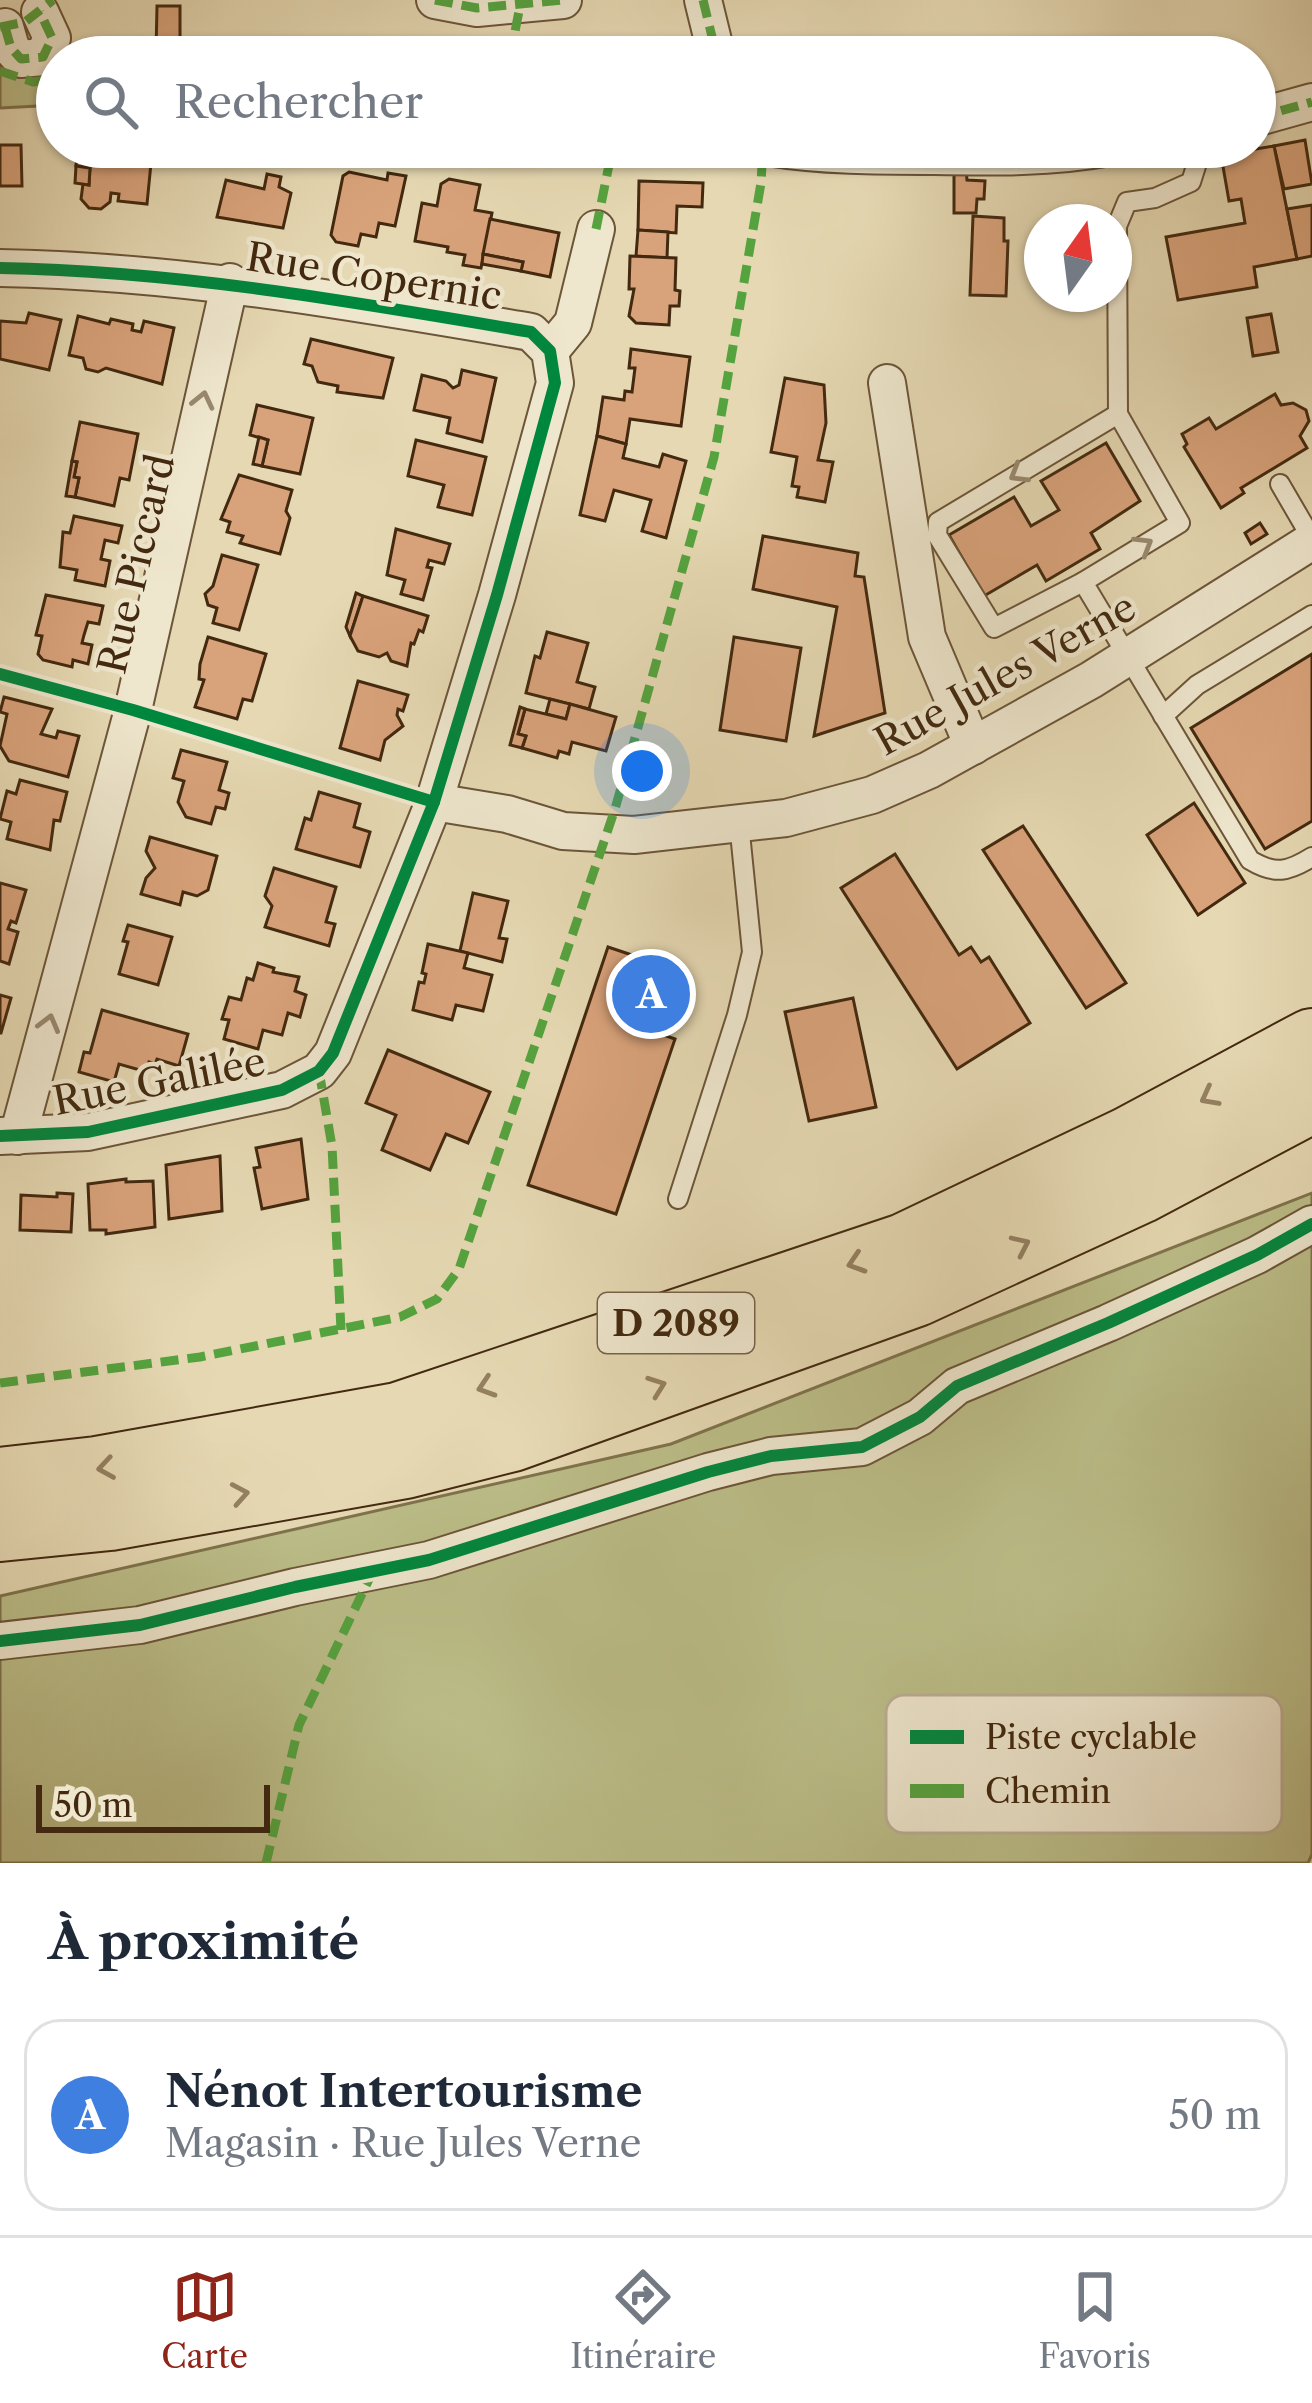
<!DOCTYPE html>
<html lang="fr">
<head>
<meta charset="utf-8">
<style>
  :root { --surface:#fff; --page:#f2f2f3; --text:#1f2937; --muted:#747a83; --line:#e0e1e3; --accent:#8f2418 }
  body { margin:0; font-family:"Libre Caslon Text",serif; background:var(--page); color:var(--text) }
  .compass { position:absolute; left:1024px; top:204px; width:108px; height:108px; border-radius:50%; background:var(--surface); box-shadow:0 3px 9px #0004; rotate:14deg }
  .scale { position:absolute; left:36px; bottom:30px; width:234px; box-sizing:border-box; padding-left:12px; border:6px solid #43290f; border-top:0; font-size:33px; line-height:42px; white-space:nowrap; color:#43290f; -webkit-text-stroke:9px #eee6cd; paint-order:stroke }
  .you { position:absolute; left:642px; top:771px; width:42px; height:42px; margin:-30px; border:9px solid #fff; border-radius:50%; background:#1a73e8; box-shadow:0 0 0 18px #1a73e833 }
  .badge { display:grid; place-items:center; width:78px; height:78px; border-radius:50%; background:var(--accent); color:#fff; font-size:39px; font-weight:700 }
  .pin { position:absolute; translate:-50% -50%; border:6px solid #fff; box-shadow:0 3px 12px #0006 }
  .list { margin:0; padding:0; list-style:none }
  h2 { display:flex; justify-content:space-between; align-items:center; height:156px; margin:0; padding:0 48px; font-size:51px }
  h2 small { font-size:39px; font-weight:400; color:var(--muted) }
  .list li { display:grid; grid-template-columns:78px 1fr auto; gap:36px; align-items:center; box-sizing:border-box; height:192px; margin:0 24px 24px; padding:0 24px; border:3px solid var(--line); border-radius:36px }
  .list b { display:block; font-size:45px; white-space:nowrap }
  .list p { margin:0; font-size:39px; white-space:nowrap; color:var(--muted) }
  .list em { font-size:39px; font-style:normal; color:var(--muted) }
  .icon { flex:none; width:66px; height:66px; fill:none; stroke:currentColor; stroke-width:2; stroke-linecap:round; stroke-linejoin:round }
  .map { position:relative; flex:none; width:1312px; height:1863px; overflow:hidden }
  .search { position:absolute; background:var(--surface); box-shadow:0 3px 9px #0004; left:36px; right:36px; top:36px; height:132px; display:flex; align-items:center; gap:30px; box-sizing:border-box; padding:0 42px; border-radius:66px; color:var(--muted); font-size:45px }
  .sheet { height:372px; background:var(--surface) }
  nav { display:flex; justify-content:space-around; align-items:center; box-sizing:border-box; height:168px; border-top:3px solid var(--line); background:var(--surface); font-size:33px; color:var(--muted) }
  nav a { display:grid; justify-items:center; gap:6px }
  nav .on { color:var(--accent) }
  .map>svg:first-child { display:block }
</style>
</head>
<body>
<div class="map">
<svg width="1312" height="1863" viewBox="0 0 1312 1863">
  <rect width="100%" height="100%" fill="#e5d8b2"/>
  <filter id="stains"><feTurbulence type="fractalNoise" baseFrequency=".00167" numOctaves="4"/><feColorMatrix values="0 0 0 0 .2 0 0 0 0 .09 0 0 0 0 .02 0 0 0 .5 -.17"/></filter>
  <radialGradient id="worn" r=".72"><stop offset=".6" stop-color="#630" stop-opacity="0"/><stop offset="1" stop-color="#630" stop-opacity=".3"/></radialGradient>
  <g fill="#bbbd88" stroke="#7f734c" stroke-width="3">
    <path d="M0,52L57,68V105L0,108Z"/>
    <path d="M1312,1193V1854L1308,1863H0V1596L671,1444Z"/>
  </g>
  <g fill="#d8a27a" stroke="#43290f" stroke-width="3">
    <path d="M157,6H180V52H156Z"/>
    <path d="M1305,140L1312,184L1284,189L1274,146Z"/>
    <path d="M0,145H21L22,186H0Z"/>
    <path d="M1274,146L1297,259L1254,267L1257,287L1178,300L1166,237L1245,223L1241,199L1229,201L1221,155Z"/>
    <path d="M78,147H124L152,153L147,204L118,201L119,194L111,193L110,202L101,209L89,208L81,199L83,184L89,185L90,168L76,166Z"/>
    <path d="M76,166L90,168L89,185L75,183Z"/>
    <path d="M954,169H966L967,180L985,181L984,199H977L976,213H954Z"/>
    <path d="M349,172L387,180L388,173L406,176L395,226L379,223L376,237L361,234L358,246L336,242L331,235L343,176Z"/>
    <path d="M267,174L281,177L279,187L291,193L283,228L217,217L226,180L264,189Z"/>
    <path d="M449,179L480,185L475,210L492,213L481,268L463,265L465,255L447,252L448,247L415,241L422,203L437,206L441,184Z"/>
    <path d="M639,181L703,183L702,207L677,206L676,233L638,230Z"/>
    <path d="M1312,205V256L1297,259L1287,209Z"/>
    <path d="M973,216L1004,218V241H1008L1006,296L970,295Z"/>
    <path d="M490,219L559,233L550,277L521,271L523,262L483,254Z"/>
    <path d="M638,230L668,232L667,258L636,256Z"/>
    <path d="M483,254L523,262L521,271L482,264Z"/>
    <path d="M630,256L676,258L675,290L680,291L679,306H670L669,325L636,323L629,316L634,289H629Z"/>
    <path d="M29,313L61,320L49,370L0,359V321L26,323Z"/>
    <path d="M1271,314L1278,352L1253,356L1247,318Z"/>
    <path d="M78,316L109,324L111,319L133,324L132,330L141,332L144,321L174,328L162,384L106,368L98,372L86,369L83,358L69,355Z"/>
    <path d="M311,339L393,358L383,398L337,392L338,386L318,382L312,366L304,364Z"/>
    <path d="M631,349L690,357L681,426L630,419L626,444L597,436L603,397L624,400L625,391L632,392L635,368H629Z"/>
    <path d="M462,370L496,378L482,442L447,433L450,418L414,410L422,375L446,381L453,388L459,385Z"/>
    <path d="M785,378L824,385L826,423L818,460L833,462L825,502L797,497L799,487L792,486L797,457L771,452Z"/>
    <path d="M1275,394L1281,405L1293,403L1306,410L1309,421L1300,436L1307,448L1241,488L1244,493L1221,508L1184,447L1187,444L1182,434L1209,418L1216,429Z"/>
    <path d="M257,405L313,418L300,474L262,466L268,440L250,435Z"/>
    <path d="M80,422L138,434L129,480L120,478L114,506L75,497L79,478L74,477L77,462L72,461Z"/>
    <path d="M597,436L626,444L623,458L659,467L663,454L686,461L666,538L642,531L651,500L614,490L605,521L580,515Z"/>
    <path d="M259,437L268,440L262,466L253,464Z"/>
    <path d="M416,440L486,457L472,515L438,507L444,485L408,476Z"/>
    <path d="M1106,443L1140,501L1091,533L1100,549L1046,581L1037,565L984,596L949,535L1014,497L1031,526L1059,510L1041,481Z"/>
    <path d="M72,461L77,462L74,477L79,478L75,497L66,496Z"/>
    <path d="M239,475L292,490L286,511L290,518L280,554L240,543L243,536L227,532L230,522L221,519Z"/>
    <path d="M74,516L122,526L118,543L105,540L101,559L110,561L105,586L75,580L77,570L60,567L63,532L70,533Z"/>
    <path d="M1260,523L1267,534L1251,544L1245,533Z"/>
    <path d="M396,529L450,544L444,564L429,560L427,567L432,568L423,600L401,594L405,580L387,575Z"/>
    <path d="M763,536L858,553L855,576L864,577L885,713L814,736L837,607L753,589Z"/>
    <path d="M222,555L258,565L239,630L213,623L217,608L208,605L205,594L213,586Z"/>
    <path d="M356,593L363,596L350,636L346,627Z"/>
    <path d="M46,595L103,606L99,624L88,622L84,635L82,643L92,645L88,664L73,660L72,667L43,660L38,654L42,636L36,635Z"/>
    <path d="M363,596L428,616L423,632L419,630L414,644L411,643L407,666L391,661L387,653L379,657L358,651L350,636Z"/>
    <path d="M547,632L588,643L577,682L595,687L589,709L526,693L535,656L540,658Z"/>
    <path d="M208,637L266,654L252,701L243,699L237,719L195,707L204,680L199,679L200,664Z"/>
    <path d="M734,637L801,648L786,741L720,730Z"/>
    <path d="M1312,654V821L1265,849L1191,728Z"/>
    <path d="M358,681L408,695L403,711L398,709L397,715L403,726L385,740L380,760L340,748Z"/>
    <path d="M4,697L52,709L41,734L56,738L58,731L79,736L68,777L9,761L0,746L7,714L0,712Z"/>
    <path d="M550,699L570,704L566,719L546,714Z"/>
    <path d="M570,704L616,717L606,751L572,742L569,754L559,751L557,758L522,748L526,736L518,734L525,709L566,719Z"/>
    <path d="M520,707L525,709L518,734L526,736L522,748L510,745Z"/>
    <path d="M181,750L227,762L219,790L229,793L225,809L216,807L211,824L186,817L178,802L184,781L173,778Z"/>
    <path d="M20,780L67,792L60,821L54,820L50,850L7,839L11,822L0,819L7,791L16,794Z"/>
    <path d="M319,792L360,804L354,827L370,832L360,867L296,849L305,818L311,820Z"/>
    <path d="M1194,803L1245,883L1198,915L1147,835Z"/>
    <path d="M1023,826L1126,983L1086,1008L983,850Z"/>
    <path d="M150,837L217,856L208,890L197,896L183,892L180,905L141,894L146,878L155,868L146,851Z"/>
    <path d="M895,854L959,955L971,947L981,962L989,957L1030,1023L957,1069L841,888Z"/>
    <path d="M274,868L336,887L326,922L335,924L329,946L265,927L272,906L265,896Z"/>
    <path d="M0,883L26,890L16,923L11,921L8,929L18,932L9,964L0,961Z"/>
    <path d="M473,893L508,901L499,938L507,939L502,962L460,951Z"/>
    <path d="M128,925L172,937L158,985L119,974L128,942L123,941Z"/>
    <path d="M428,944L468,953L464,968L492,975L483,1011L456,1005L452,1020L413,1010L419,982L424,983L426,974L422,973Z"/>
    <path d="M608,947L659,964L638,1026L675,1039L616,1214L528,1185Z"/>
    <path d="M258,963L274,968L273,972L299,977L295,991L306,995L300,1017L288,1013L282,1035L263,1030L258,1049L224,1039L229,1020L222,1019L229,997L241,1000L247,978L253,980Z"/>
    <path d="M0,995L11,998L1,1033H0Z"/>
    <path d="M853,998L876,1107L809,1121L785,1012Z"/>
    <path d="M102,1010L188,1034L179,1066L157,1059L155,1064L149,1062L147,1072L119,1064L114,1082L79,1072L84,1052L90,1053Z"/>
    <path d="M388,1050L490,1092L468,1143L446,1134L430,1170L382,1150L396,1115L366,1103Z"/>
    <path d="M301,1139L308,1199L262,1209L254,1168L260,1167L256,1148Z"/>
    <path d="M220,1156L222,1211L169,1219L166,1165Z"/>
    <path d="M126,1179V1182L153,1181L155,1227L106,1234V1230H90L88,1184Z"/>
    <path d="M57,1193L73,1194L71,1232L20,1230L21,1195L57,1197Z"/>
  </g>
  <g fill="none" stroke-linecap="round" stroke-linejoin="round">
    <defs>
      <g id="lane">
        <path d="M1202,147L1191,182L1155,198L1127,202L1117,226L1118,414L1180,523L1083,582L1250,860C1275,875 1288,872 1312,857"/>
        <path d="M1280,484L1312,539"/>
        <path d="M1083,582L994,628L937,535L938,522L1118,414"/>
        <path d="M1163,716L1197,685L1312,615"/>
        <path d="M678,1199L737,1015L752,952L739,823"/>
      </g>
      <g id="street">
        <path d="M435,0L477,8L563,0"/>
        <path d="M703,0L717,57"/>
        <path d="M5,27L11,48L21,59L43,57L52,38L40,12"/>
        <path d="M1255,118L1312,102"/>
        <path d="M767,147C822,156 878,156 934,156C993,157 1051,158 1110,147"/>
        <path d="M0,268C180,271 354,302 531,332L550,351L555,383L497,595L434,802L333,1053L319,1071L282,1090L88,1132L0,1136"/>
        <path d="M550,351L573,323L596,229"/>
        <path d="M887,383L927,637L973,746"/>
        <path d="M434,802L507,814L563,831L634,835L786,818L872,795L929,770L1091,680L1312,541"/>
        <path d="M18,1136L133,710L230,282"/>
        <path d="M0,1641L140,1625L295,1587L429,1560L708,1472L771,1456L862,1447L920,1417L957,1386L1108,1323L1257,1255L1312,1224"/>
      </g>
      <g id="highway">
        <path d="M0,1481L97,1470L398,1416L904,1247L1129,1140L1312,1042"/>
        <path d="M0,1528L110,1517L405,1465L512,1438L916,1293L1140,1190L1312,1099"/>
      </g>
    </defs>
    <use href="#lane" stroke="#6c5538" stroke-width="22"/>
    <use href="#street" stroke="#6c5538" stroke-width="40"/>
    <use href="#highway" stroke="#43290f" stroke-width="70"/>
    <use href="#lane" stroke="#eee6cd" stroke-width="18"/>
    <use href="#street" stroke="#eee6cd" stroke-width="36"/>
    <use href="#highway" stroke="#e5d8b2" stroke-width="66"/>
    <g stroke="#55a33f" stroke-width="9" stroke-dasharray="18 9" stroke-linecap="butt">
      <path d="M435,0L477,8L563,0"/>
      <path d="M703,0L717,57"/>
      <path d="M0,27L25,22L53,0"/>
      <path d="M5,27L11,48L21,59L43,57L52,38L40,12"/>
      <path d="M510,57L520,6"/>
      <path d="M0,71L33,82L57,78"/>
      <path d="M1255,118L1312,102"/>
      <path d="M459,147L523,158L754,147"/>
      <path d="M767,147C822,156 878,156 934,156C993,157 1051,158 1110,147"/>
      <path d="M596,229L611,155"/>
      <path d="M319,1071L332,1146L341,1330"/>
      <path d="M0,1383L200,1357L400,1317L437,1299L459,1269L615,809L714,457L761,183L763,147"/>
      <path d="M266,1863L299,1725L373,1571"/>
    </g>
    <defs>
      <g id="cycleway">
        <path d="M0,268C180,271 354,302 531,332L550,351L555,383L497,595L434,802L333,1053L319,1071L282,1090L88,1132L0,1136"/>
        <path d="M0,674L133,710L434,802"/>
        <path d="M0,1641L140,1625L295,1587L429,1560L708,1472L771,1456L862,1447L920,1417L957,1386L1108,1323L1257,1255L1312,1224"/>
      </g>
    </defs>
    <use href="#cycleway" stroke="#eee6cd" stroke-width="20"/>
    <use href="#cycleway" stroke="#00873e" stroke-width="12"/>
  </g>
  <defs><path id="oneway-chevron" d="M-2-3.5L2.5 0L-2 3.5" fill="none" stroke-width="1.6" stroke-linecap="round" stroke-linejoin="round" transform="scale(3)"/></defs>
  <g stroke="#98886e">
    <use href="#oneway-chevron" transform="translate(203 400) rotate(-77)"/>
    <use href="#oneway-chevron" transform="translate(1018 474) rotate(149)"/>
    <use href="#oneway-chevron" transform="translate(1144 545) rotate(-31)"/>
    <use href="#oneway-chevron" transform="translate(49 1023) rotate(-75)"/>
  </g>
  <g stroke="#948060">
    <use href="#oneway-chevron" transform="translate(1209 1097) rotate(152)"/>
    <use href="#oneway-chevron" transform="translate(1021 1245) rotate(-25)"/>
    <use href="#oneway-chevron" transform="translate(856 1263) rotate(162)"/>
    <use href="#oneway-chevron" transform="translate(657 1386) rotate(-20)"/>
    <use href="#oneway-chevron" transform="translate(486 1387) rotate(162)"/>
    <use href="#oneway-chevron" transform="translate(106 1468) rotate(171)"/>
    <use href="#oneway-chevron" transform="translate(240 1494) rotate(-10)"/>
  </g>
  <g text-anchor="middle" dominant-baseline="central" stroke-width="9" stroke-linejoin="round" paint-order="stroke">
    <rect fill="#eee6cd" stroke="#766248" stroke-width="3" x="598" y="1293" width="156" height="60" rx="9"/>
    <g font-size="36" font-weight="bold" fill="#43290f">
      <text x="676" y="1323">D 2089</text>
    </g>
    <g font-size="39" fill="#43290f" stroke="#eee6cd">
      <text transform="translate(374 276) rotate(9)">Rue Copernic</text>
      <text transform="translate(136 564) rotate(-77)">Rue Piccard</text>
      <text transform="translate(1005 674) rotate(-29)">Rue Jules Verne</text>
      <text transform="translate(159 1081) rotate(-11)">Rue Galilée</text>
    </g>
  </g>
  <rect x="886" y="1695" width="396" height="138" rx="18" fill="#eee6cd" stroke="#bbad94" stroke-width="3"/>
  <rect x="910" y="1730" width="54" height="14" fill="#00873e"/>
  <rect x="910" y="1784" width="54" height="14" fill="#55a33f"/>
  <g font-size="33" fill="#43290f">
    <text x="985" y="1749">Piste cyclable</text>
    <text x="985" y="1803">Chemin</text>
  </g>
  <rect width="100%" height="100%" filter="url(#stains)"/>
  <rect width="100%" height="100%" fill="url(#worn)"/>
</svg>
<svg class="compass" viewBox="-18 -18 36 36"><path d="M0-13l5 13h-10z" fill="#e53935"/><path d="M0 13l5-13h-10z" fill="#747a83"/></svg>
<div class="scale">50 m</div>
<div class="you"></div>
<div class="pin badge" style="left:651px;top:994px;background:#3f7fe0">A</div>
<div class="search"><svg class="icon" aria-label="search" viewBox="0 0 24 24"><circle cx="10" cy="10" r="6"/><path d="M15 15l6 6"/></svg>Rechercher</div>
</div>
<section class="sheet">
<h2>À proximité<small></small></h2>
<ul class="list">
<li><span class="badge" style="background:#3f7fe0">A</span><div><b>Nénot Intertourisme</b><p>Magasin · Rue Jules Verne</p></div><em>50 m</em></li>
</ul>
</section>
<nav>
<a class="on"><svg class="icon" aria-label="map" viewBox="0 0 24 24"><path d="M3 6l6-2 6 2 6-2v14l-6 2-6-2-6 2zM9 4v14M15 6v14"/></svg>Carte</a>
<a><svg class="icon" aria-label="directions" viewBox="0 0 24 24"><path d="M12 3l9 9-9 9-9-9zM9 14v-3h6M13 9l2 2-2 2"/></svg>Itinéraire</a>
<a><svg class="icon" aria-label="saved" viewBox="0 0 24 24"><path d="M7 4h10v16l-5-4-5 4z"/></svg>Favoris</a>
</nav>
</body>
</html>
